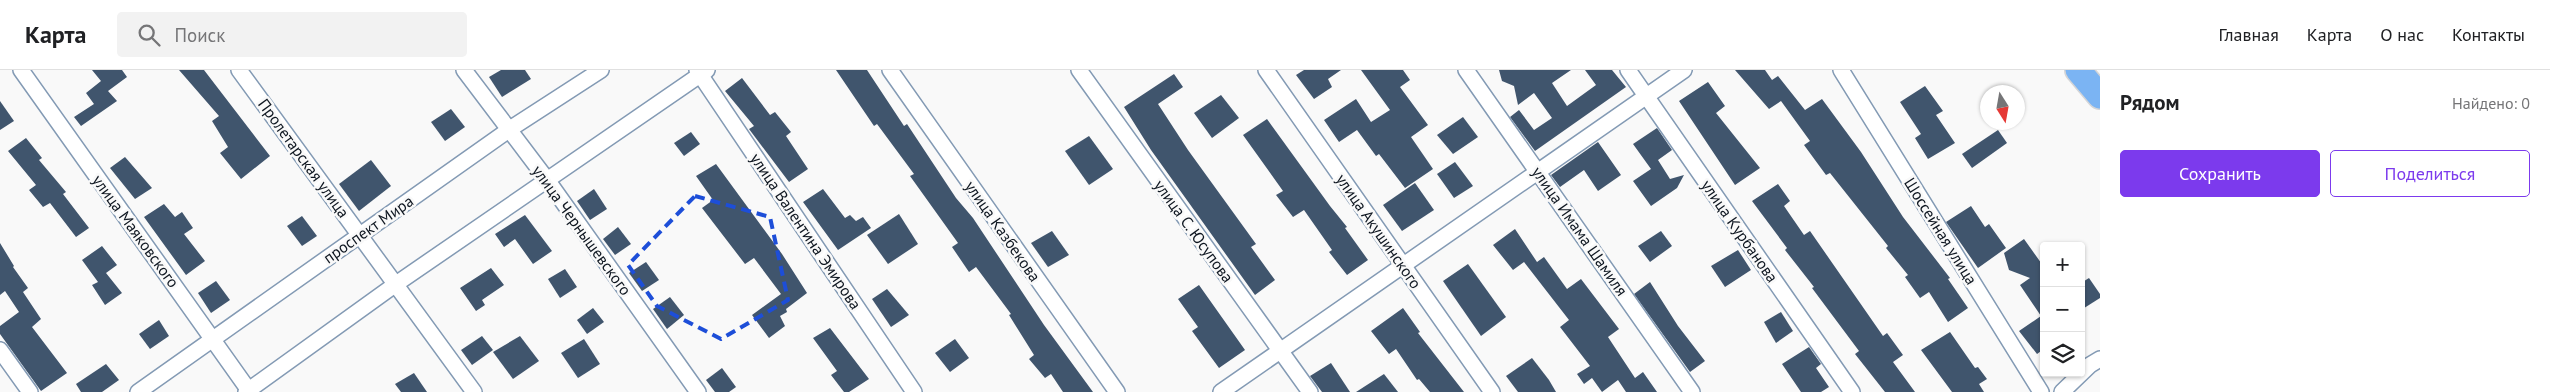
<!DOCTYPE html>
<html lang="ru">
<head>
<meta charset="utf-8">
<style>
  :root { --surface:#fff; --page:#f2f2f2; --text:#202124; --muted:#757577; --line:#e0e0e0; --accent:#7c3aed }
  body { margin:0; font-family:"PT Sans",sans-serif; background:var(--page); color:var(--text) }
  .controls { position:absolute; right:15px; bottom:15px; display:grid; overflow:hidden; border-radius:5px; box-shadow:0 1px 4px #0004 }
  .controls button { width:45px; height:45px; display:grid; place-items:center; padding:0; border:0; border-bottom:1px solid var(--line); background:var(--surface); color:var(--text); font:25px sans-serif }
  .compass { position:absolute; left:1980px; top:15px; width:45px; height:45px; border-radius:50%; background:var(--surface); box-shadow:0 1px 4px #0004; rotate:169deg }
  .list { margin:0; padding:0; list-style:none }
  h2 { display:flex; justify-content:space-between; align-items:center; height:65px; margin:0; padding:0 20px; font-size:21px }
  h2 small { font-size:16px; font-weight:400; color:var(--muted) }
  .actions { display:flex; gap:10px; padding:15px 20px }
  .actions a { flex:1; padding:11px 0; border:1px solid var(--accent); border-radius:5px; text-align:center; font-size:18px; color:var(--accent) }
  .actions .main { background:var(--accent); color:#fff }
  .icon { flex:none; width:28px; height:28px; fill:none; stroke:currentColor; stroke-width:2; stroke-linecap:round; stroke-linejoin:round }
  .map { position:relative; flex:none; width:2100px; height:322px; overflow:hidden }
  header { display:flex; align-items:center; gap:30px; box-sizing:border-box; height:70px; padding:0 25px; background:var(--surface); border-bottom:1px solid var(--line) }
  header strong { font-size:24px }
  nav { display:flex; gap:28px; margin-inline-start:auto; font-size:18px }
  .search { width:350px; height:45px; background:var(--page); display:flex; align-items:center; gap:12px; box-sizing:border-box; padding:0 18px; border-radius:5px; color:var(--muted); font-size:19px }
  main { display:flex }
  aside { flex:1; background:var(--surface) }
  .map>svg:first-child { display:block }
</style>
</head>
<body>
<header>
<strong>Карта</strong>
<div class="search"><svg class="icon" aria-label="search" viewBox="0 0 24 24"><circle cx="10" cy="10" r="6"/><path d="M15 15l6 6"/></svg>Поиск</div>
<nav><a>Главная</a><a>Карта</a><a>О нас</a><a>Контакты</a></nav>
</header>
<main>
<div class="map">
<svg width="2100" height="322" viewBox="0 0 2100 322">
  <rect width="100%" height="100%" fill="#f9f9f9"/>
  <g fill="#40556d">
    <path d="M92,0H122L127,7L108,21L117,31L81,56L74,47L94,34L86,23L101,11Z"/>
    <path d="M179,0H204L270,86L241,109L220,83L228,77L212,51L219,46Z"/>
    <path d="M501,0H525L531,9L502,27L489,7Z"/>
    <path d="M836,0H867L904,56L907,54L956,128L973,148L1044,255L1093,322H1063L1051,304L1045,308L1029,289L1034,285L1009,245L1011,244L976,197L969,202L952,177L958,173L910,106L914,104L877,54L874,56Z"/>
    <path d="M1304,0H1341L1328,9L1332,17L1314,29L1296,5Z"/>
    <path d="M1361,0H1403L1410,10L1400,17L1428,55L1411,67L1433,99L1405,118L1379,84L1376,86L1357,60L1339,72L1324,50L1356,29L1371,52L1390,40Z"/>
    <path d="M1499,0H1571L1552,13L1567,36L1596,15L1585,0H1612L1626,17L1535,81L1510,47L1519,40L1534,60L1552,48L1534,23L1518,35L1514,16L1502,11Z"/>
    <path d="M1735,0H1765L1772,10L1778,6L1805,40L1822,29L1861,82L1903,147L1950,208L1948,209L1968,238L1948,252L1929,222L1920,228L1905,207L1908,205L1886,178L1888,176L1830,103L1826,105L1804,75L1810,71L1781,31L1769,39Z"/>
    <path d="M1174,4L1183,17L1158,34L1188,80L1256,174L1251,177L1275,210L1255,225L1151,80L1124,37Z"/>
    <path d="M742,8L770,45L775,42L791,62L786,66L808,99L789,112L749,59L754,56L725,21Z"/>
    <path d="M1708,12L1725,36L1716,43L1760,98L1735,115L1679,31Z"/>
    <path d="M1925,16L1943,41L1936,45L1955,73L1928,89L1915,68L1921,64L1900,32Z"/>
    <path d="M1221,25L1239,48L1212,68L1194,43Z"/>
    <path d="M0,31L14,51L0,60Z"/>
    <path d="M451,39L465,57L445,71L431,52Z"/>
    <path d="M1463,47L1478,67L1453,84L1437,65Z"/>
    <path d="M1267,49L1330,136L1347,157L1345,158L1368,190L1347,205L1329,182L1332,180L1304,140L1293,147L1276,125L1283,121L1243,65Z"/>
    <path d="M1657,58L1672,80L1658,90L1670,109L1684,105L1677,118L1651,136L1633,111L1651,99L1633,74Z"/>
    <path d="M1998,60L2007,73L1972,98L1962,84Z"/>
    <path d="M691,62L700,74L684,86L674,73Z"/>
    <path d="M1089,66L1113,99L1089,115L1065,81Z"/>
    <path d="M26,68L42,88L39,90L66,122L63,124L89,158L76,167L50,133L43,137L29,120L36,115L8,81Z"/>
    <path d="M1598,72L1621,105L1598,121L1584,100L1560,117L1551,105Z"/>
    <path d="M125,87L152,118L135,129L110,98Z"/>
    <path d="M371,90L391,116L359,141L339,114Z"/>
    <path d="M1455,92L1473,116L1454,128L1437,104Z"/>
    <path d="M716,94L782,184L807,223L786,239L787,242L780,246L785,256L769,268L752,245L781,224L754,188L745,194L702,138L713,130L696,106Z"/>
    <path d="M1415,113L1434,140L1402,161L1383,135Z"/>
    <path d="M1778,114L1790,131L1784,136L1804,165L1810,161L1883,266L1887,263L1903,285L1893,292L1915,322H1885L1855,284L1859,281L1812,218L1814,217L1785,180L1787,178L1752,131Z"/>
    <path d="M594,119L607,139L590,150L577,131Z"/>
    <path d="M823,119L845,148L850,145L856,151L863,147L871,158L838,180L803,132Z"/>
    <path d="M164,134L175,147L182,142L193,158L184,164L205,191L186,205L144,147Z"/>
    <path d="M1971,136L1985,157L1989,154L2006,178L1978,198L1946,152Z"/>
    <path d="M899,144L918,174L888,194L867,165Z"/>
    <path d="M525,145L552,181L533,194L515,169L504,177L495,164Z"/>
    <path d="M302,146L317,166L302,176L287,156Z"/>
    <path d="M618,157L631,174L615,185L603,169Z"/>
    <path d="M1515,159L1537,192L1544,187L1567,219L1581,209L1619,259L1608,267L1635,308L1643,302L1657,322H1626L1618,310L1602,322L1592,308L1584,314L1577,304L1590,296L1560,257L1569,250L1524,192L1513,200L1493,175Z"/>
    <path d="M1052,161L1069,185L1048,197L1031,173Z"/>
    <path d="M1661,161L1672,176L1650,192L1638,176Z"/>
    <path d="M2024,169L2044,197V279L2037,284L2019,261L2041,246L2020,215L2030,208L2009,200L2004,183Z"/>
    <path d="M0,173L14,196L13,197L28,218L23,222L41,249L32,257L67,303L41,321L0,264V256L19,242L5,221L0,225Z"/>
    <path d="M102,176L117,195L106,203L122,223L105,235L92,215L98,212L82,190Z"/>
    <path d="M1738,180L1751,200L1725,217L1711,196Z"/>
    <path d="M646,192L659,210L642,221L629,203Z"/>
    <path d="M1468,194L1506,247L1481,266L1443,211Z"/>
    <path d="M491,198L504,215L482,230L485,235L476,241L460,218Z"/>
    <path d="M565,199L577,217L560,228L548,209Z"/>
    <path d="M2089,208L2100,224V228L2081,240V213Z"/>
    <path d="M216,211L230,230L211,243L198,223Z"/>
    <path d="M1650,212L1678,256L1705,291L1690,302L1634,224Z"/>
    <path d="M1199,215L1245,280L1219,298L1192,261L1198,257L1178,229Z"/>
    <path d="M887,219L909,245L891,257L872,229Z"/>
    <path d="M670,227L684,245L667,259L653,239Z"/>
    <path d="M593,238L604,252L587,264L577,250Z"/>
    <path d="M1403,238L1420,262L1418,263L1464,322H1430L1419,309L1417,310L1396,279L1389,284L1371,261Z"/>
    <path d="M1781,242L1793,261L1776,273L1764,252Z"/>
    <path d="M159,250L169,266L150,279L139,264Z"/>
    <path d="M830,258L869,309L849,322H844L831,305L837,301L813,268Z"/>
    <path d="M1950,262L1975,298L1978,297L1987,309L1979,314L1984,322H1952L1921,280Z"/>
    <path d="M482,266L493,280L472,295L461,280Z"/>
    <path d="M520,266L539,291L513,309L493,282Z"/>
    <path d="M584,269L600,294L578,308L561,283Z"/>
    <path d="M955,269L969,288L950,302L935,283Z"/>
    <path d="M1809,277L1821,294L1816,298L1829,317L1821,322H1801L1782,294Z"/>
    <path d="M1532,288L1549,310L1556,322H1518L1506,306Z"/>
    <path d="M1331,293L1350,322H1322L1310,306Z"/>
    <path d="M106,294L119,310L102,322H81L76,314Z"/>
    <path d="M722,298L736,317L729,322H715L706,310Z"/>
    <path d="M414,303L427,322H401L395,314Z"/>
    <path d="M1384,304L1398,322H1356Z"/>
  </g>
  <g fill="none" stroke-linecap="round" stroke-linejoin="round">
    <defs>
      <g id="minor">
        <path d="M21,0L250,322"/>
        <path d="M239,0L474,322"/>
        <path d="M464,0L548,111L698,322"/>
        <path d="M697,0L914,322"/>
        <path d="M890,0L1117,322"/>
        <path d="M1079,0L1310,322"/>
        <path d="M1266,0L1492,322"/>
        <path d="M1466,0L1692,322"/>
        <path d="M1628,0L1852,322"/>
        <path d="M1841,0L2041,322"/>
        <path d="M0,280L30,322"/>
        <path d="M138,322L510,59L601,0"/>
        <path d="M246,322L396,214L707,0"/>
        <path d="M1221,322L1684,0"/>
        <path d="M2062,322L2090,295L2100,289"/>
      </g>
      <path id="trunk" d="M2078,0L2100,26"/>
    </defs>
    <use href="#minor" stroke="#839ab4" stroke-width="18"/>
    <use href="#trunk" stroke="#d4d5d7" stroke-width="28"/>
    <use href="#minor" stroke="#fff" stroke-width="15"/>
    <use href="#trunk" stroke="#7bb4f3" stroke-width="25"/>
  </g>
  <path fill="none" stroke="#1d4ed8" stroke-width="4" stroke-dasharray="10 6" stroke-linejoin="round" d="M695,126L770,147L788,230L721,269L657,236L628,195Z"/>
  <g text-anchor="middle" dominant-baseline="central" stroke-width="5" stroke-linejoin="round" paint-order="stroke">
    <g font-size="16" fill="#0e1620" stroke="#f9f9f9">
      <text transform="translate(304 88) rotate(54)">Пролетарская улица</text>
      <text transform="translate(368 159) rotate(-35)">проспект Мира</text>
      <text transform="translate(582 160) rotate(54)">улица Чернышевского</text>
      <text transform="translate(136 161) rotate(54)">улица Маяковского</text>
      <text transform="translate(806 161) rotate(56)">улица Валентина Эмирова</text>
      <text transform="translate(1003 161) rotate(55)">улица Казбекова</text>
      <text transform="translate(1194 161) rotate(54)">улица С. Юсупова</text>
      <text transform="translate(1379 161) rotate(55)">улица Акушинского</text>
      <text transform="translate(1580 161) rotate(55)">улица Имама Шамиля</text>
      <text transform="translate(1740 161) rotate(55)">улица Курбанова</text>
      <text transform="translate(1941 161) rotate(58)">Шоссейная улица</text>
    </g>
  </g>
</svg>
<div class="controls">
<button>+</button>
<button>−</button>
<button><svg class="icon" aria-label="layers" viewBox="0 0 24 24"><path d="M12 4l9 5-9 5-9-5zM3 14l9 5 9-5"/></svg></button>
</div>
<svg class="compass" viewBox="-18 -18 36 36"><path d="M0-13l5 13h-10z" fill="#e53935"/><path d="M0 13l5-13h-10z" fill="#757577"/></svg>
</div>
<aside>
<h2>Рядом<small>Найдено: 0</small></h2>
<ul class="list">
</ul>
<div class="actions"><a class="main">Сохранить</a><a>Поделиться</a></div>
</aside>
</main>
</body>
</html>
